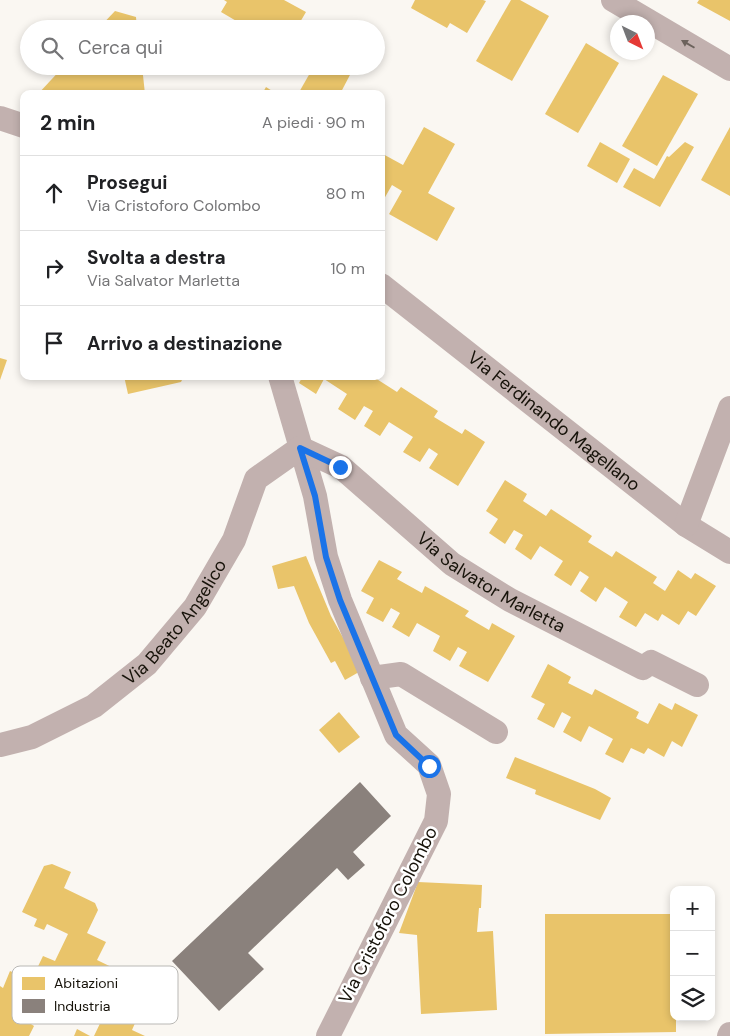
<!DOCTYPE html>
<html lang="it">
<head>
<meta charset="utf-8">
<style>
  :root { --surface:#fff; --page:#f6f6f6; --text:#202124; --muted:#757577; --line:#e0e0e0 }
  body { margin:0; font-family:"DM Sans",sans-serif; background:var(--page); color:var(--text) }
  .controls { position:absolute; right:15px; bottom:15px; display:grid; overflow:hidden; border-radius:10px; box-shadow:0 2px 8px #0003 }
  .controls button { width:45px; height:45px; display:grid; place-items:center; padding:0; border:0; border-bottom:1px solid var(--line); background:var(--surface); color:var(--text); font:25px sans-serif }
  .compass { position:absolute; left:610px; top:15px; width:45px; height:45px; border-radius:50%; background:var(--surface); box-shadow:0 2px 8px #0003; rotate:138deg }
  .stop { position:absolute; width:15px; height:15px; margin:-11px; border:4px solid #1a73e8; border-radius:50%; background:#fff }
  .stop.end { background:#1a73e8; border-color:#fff; box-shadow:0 1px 5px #0008 }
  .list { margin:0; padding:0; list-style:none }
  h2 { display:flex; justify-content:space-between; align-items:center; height:65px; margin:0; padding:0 20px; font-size:21px }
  h2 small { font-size:16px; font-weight:400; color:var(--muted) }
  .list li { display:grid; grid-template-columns:32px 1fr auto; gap:15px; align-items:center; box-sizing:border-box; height:75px; padding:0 20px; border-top:1px solid var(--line) }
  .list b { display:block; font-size:19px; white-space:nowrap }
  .list p { margin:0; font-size:16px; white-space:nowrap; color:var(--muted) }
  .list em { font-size:16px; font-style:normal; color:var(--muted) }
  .icon { flex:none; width:28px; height:28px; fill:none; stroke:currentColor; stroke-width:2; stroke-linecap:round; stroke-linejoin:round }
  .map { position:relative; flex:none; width:730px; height:1036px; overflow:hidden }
  .search { position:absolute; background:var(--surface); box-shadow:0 2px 8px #0003; left:20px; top:20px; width:365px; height:55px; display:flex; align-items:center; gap:12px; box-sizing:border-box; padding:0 18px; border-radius:28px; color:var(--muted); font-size:19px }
  .panel { position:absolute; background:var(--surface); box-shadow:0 2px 8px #0003; left:20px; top:90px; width:365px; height:290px; border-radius:10px }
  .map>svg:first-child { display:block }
</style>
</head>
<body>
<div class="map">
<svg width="730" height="1036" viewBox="0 0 730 1036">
  <rect width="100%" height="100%" fill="#faf7f2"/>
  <g fill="#e9c46a">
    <path d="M224,0H284L306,12L296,29H250L221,12L227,2Z"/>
    <path d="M415,0H483L486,1L467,33L450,23L447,28L411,8Z"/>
    <path d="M511,0H520L549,16L512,81L476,61Z"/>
    <path d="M699,0H730V21L697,3Z"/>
    <path d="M115,11L136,17L137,29H98Z"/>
    <path d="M586,43L619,63L578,133L545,114Z"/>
    <path d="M64,66H142L145,94H38Z"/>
    <path d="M314,66H344L352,71L340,94H298Z"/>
    <path d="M663,75L698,94L657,166L622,146Z"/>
    <path d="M266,87L277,94H262Z"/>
    <path d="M424,127L455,144L428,193L455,208L437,241L389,214L402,191L392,185L384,199L381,198V153L403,165Z"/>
    <path d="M730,127V196L701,180Z"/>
    <path d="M600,142L630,159L617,183L587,166Z"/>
    <path d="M685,142L694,147L660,207L623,187L634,168L654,179L667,156L669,157Z"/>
    <path d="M0,358L7,360L0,380Z"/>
    <path d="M124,376H184L181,382L128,394Z"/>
    <path d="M303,376H372L397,392L401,387L438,411L434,417L462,434L465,429L485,442L458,486L429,468L438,454L429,448L420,462L403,452L413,437L389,422L380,436L364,426L373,411L364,406L355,420L338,409L347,394L324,379L316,394L299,383Z"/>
    <path d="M505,480L527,494L523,501L546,516L551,509L592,536L588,542L612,557L616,551L657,577L653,583L665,591L678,570L691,579L695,573L716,586L696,616L688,611L679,625L662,614L658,621L645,613L636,627L619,617L628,602L605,587L596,602L580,591L589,577L580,571L571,586L554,575L563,561L540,546L531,560L515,549L523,535L514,530L505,544L489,533L498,519L486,511Z"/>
    <path d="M306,556L331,616L351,652L359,672L345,680L335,661L331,663L309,623L294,586L278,589L272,566Z"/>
    <path d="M379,560L402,572L397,579L422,593L425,586L469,611L465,616L489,630L492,623L515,636L488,682L459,666L467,652L458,647L450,661L433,651L440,636L417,623L409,637L392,627L400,613L391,608L383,622L366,613L374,598L361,591Z"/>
    <path d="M548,664L571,677L568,683L592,695L595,689L639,712L636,718L648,724L659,703L672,710L675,703L698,715L682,747L672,741L664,757L648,748L644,754L631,748L623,763L605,754L613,739L589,726L581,742L563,732L571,717L562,712L554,728L537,719L545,704L531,697Z"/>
    <path d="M339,712L360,737L339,753L319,730Z"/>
    <path d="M515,757L595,789L611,798L600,820L535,794L536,790L506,778Z"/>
    <path d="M52,864L71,872L64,888L95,903L98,910L87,933L106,942L97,960L128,975L131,984L121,1005L139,1014L132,1030L145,1036H94L106,1011L79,997L76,1004L48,992L47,995L41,993L31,1013L36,1015L31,1024L34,1026L29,1036H0V986L3,988L10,971L31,981L43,956L55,961L68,934L47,924L44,930L34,926L37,919L22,912L44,866Z"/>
    <path d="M418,882L482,885L481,908H479L477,932L493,931L497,1010L421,1014L417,935L399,933Z"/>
    <path d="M545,914H674V1017H676V1032L545,1034Z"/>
    <path d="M77,1029L90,1036H74Z"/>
  </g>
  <path fill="#8a817c" d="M360,782L391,816L353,852L365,865L348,880L337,868L248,953L264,969L219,1011L172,961Z"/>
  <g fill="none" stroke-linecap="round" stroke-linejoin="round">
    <g stroke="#c2b1af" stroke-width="24">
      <path d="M613,0L730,69"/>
      <path d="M0,118L24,126"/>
      <path id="s1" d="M381,285L686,525L730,552"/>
      <path d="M280,376L315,496L326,557L340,600L396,735L429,765L439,794L436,821L328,1036"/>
      <path d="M686,525L730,408"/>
      <path d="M372,678L401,674L496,732"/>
      <path id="s2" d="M0,745L32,737L94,706L147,664L195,607L234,540L256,479L300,448L341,467L452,564L510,600L643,668L651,662L697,685"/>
      <path d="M729,1036L730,1034"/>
    </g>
  </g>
  <defs><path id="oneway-solid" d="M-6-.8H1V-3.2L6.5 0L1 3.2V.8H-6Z" transform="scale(1.25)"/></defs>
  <use fill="#6c625c" href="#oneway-solid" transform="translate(688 44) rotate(-150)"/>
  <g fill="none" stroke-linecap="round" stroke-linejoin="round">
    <path stroke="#1a73e8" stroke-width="6" d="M340,467L300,448L315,496L326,557L340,600L396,735L429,766"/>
  </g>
  <g text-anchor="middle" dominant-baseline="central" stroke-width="5" stroke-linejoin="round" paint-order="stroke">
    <g font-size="18" fill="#161209" stroke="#fff">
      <text stroke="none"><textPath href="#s1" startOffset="220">Via Ferdinando Magellano</textPath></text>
      <text stroke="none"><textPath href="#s2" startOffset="676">Via Salvator Marletta</textPath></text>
      <text stroke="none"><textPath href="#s2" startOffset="220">Via Beato Angelico</textPath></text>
      <text transform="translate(388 915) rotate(-63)">Via Cristoforo Colombo</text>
    </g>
  </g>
  <rect x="12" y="966" width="166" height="58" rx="8" fill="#fff" stroke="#b9b8b5" stroke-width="1"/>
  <rect x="22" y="977" width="23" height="13" fill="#e9c46a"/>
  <rect x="22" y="999" width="23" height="14" fill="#8a817c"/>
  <g font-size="14" fill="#161209">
    <text x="54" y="988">Abitazioni</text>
    <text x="54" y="1011">Industria</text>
  </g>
</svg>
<div class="controls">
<button>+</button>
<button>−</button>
<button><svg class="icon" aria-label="layers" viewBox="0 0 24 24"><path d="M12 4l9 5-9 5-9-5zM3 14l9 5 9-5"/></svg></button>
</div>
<svg class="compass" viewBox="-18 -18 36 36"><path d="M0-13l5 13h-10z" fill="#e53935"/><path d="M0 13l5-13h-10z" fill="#757577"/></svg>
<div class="stop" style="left:429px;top:766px"></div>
<div class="stop end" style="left:340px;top:467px"></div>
<div class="search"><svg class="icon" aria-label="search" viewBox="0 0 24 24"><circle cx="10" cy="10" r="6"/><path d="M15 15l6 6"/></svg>Cerca qui</div>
<section class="panel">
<h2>2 min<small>A piedi · 90 m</small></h2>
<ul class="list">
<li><svg class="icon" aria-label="ahead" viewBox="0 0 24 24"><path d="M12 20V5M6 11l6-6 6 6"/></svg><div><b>Prosegui</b><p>Via Cristoforo Colombo</p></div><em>80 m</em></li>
<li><svg class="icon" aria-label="right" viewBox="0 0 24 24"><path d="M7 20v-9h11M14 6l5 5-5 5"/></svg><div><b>Svolta a destra</b><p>Via Salvator Marletta</p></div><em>10 m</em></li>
<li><svg class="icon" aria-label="arrive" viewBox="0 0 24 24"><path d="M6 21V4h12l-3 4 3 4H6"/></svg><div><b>Arrivo a destinazione</b></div></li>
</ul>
</section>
</div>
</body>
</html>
